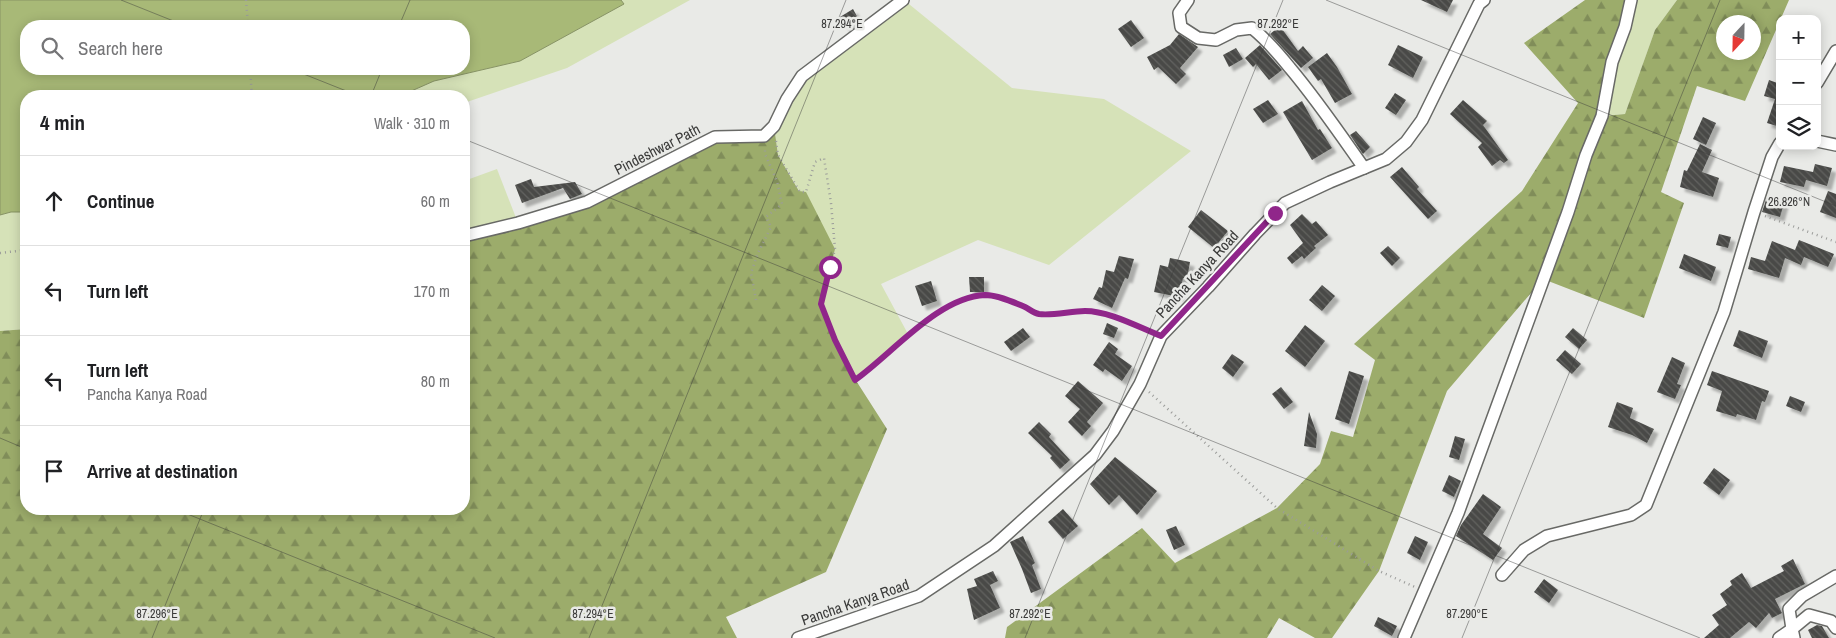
<!DOCTYPE html>
<html lang="en">
<head>
<meta charset="utf-8">
<style>
  :root { --surface:#fff; --page:#f2f2f2; --text:#202124; --muted:#757577; --line:#e0e0e0 }
  body { margin:0; font-family:"Archivo Narrow",sans-serif; background:var(--page); color:var(--text) }
  .controls { position:absolute; right:15px; top:15px; display:grid; overflow:hidden; border-radius:10px; box-shadow:0 2px 12px #0003 }
  .controls button { width:45px; height:45px; display:grid; place-items:center; padding:0; border:0; border-bottom:1px solid var(--line); background:var(--surface); color:var(--text); font:25px sans-serif }
  .compass { position:absolute; left:1716px; top:15px; width:45px; height:45px; border-radius:50%; background:var(--surface); box-shadow:0 2px 12px #0003; rotate:202deg }
  .stop { position:absolute; width:15px; height:15px; margin:-11px; border:4px solid #90268a; border-radius:50%; background:#fff }
  .stop.end { background:#90268a; border-color:#fff; box-shadow:0 1px 5px #0008 }
  .list { margin:0; padding:0; list-style:none }
  h2 { display:flex; justify-content:space-between; align-items:center; height:65px; margin:0; padding:0 20px; font-size:21px }
  h2 small { font-size:16px; font-weight:400; color:var(--muted) }
  .list li { display:grid; grid-template-columns:32px 1fr auto; gap:15px; align-items:center; box-sizing:border-box; height:90px; padding:0 20px; border-top:1px solid var(--line) }
  .list b { display:block; font-size:19px; white-space:nowrap }
  .list p { margin:0; font-size:16px; white-space:nowrap; color:var(--muted) }
  .list em { font-size:16px; font-style:normal; color:var(--muted) }
  .icon { flex:none; width:28px; height:28px; fill:none; stroke:currentColor; stroke-width:2; stroke-linecap:round; stroke-linejoin:round }
  .map { position:relative; flex:none; width:1836px; height:638px; overflow:hidden }
  .search { position:absolute; background:var(--surface); box-shadow:0 2px 12px #0003; left:20px; top:20px; width:450px; height:55px; display:flex; align-items:center; gap:12px; box-sizing:border-box; padding:0 18px; border-radius:20px; color:var(--muted); font-size:19px }
  .panel { position:absolute; background:var(--surface); box-shadow:0 2px 12px #0003; left:20px; top:90px; width:450px; height:425px; border-radius:20px }
  .map>svg:first-child { display:block }
</style>
</head>
<body>
<div class="map">
<svg width="1836" height="638" viewBox="0 0 1836 638">
  <defs>
    <pattern id="forest-firs" width="22" height="20" patternUnits="userSpaceOnUse" patternTransform="scale(1.25)"><rect width="22" height="20" fill="#9cac6b"/><path d="M5 1l3.5 6h-7zM16 11l3.5 6h-7z" fill="#808d59"/></pattern>
    <pattern id="building-back-hatch" width="6" height="6" patternUnits="userSpaceOnUse" patternTransform="scale(1.25)"><rect width="6" height="6" fill="#494a47"/><path d="M-1 5l2 2M0 0l6 6M5-1l2 2" fill="none" stroke="#626260"/></pattern>
    <filter id="shadow"><feDropShadow dx="4.5" dy="4.5" stdDeviation="1" flood-color="#0004"/></filter>
  </defs>
  <rect width="100%" height="100%" fill="#e9eae7"/>
  <g fill="#d6e2b8">
    <path d="M621,0H690L567,68L464,103V96H400L434,81L520,61L624,4Z"/>
    <path d="M904,0L1012,88L1104,99L1191,151L1049,265L978,240L881,284L908,334L873,367L855,380L835,340L821,303L834,249L778,155L774,126L802,76Z"/>
    <path d="M1631,0H1677L1655,30L1625,114L1602,116Z"/>
    <path d="M497,169L518,223L464,236V181Z"/>
    <path d="M11,212H26V329L0,331V215Z"/>
  </g>
  <g fill="url(#forest-firs)" fill-rule="evenodd">
    <path d="M1585,0H1631L1603,116L1625,114L1655,30L1677,0H1789L1745,101L1697,86L1661,192L1684,203L1644,318L1543,279L1447,391L1379,571L1332,638H1315L1279,618L1267,638H1005L1007,627L1142,528L1175,563L1277,508L1320,464L1331,431L1353,437L1375,360L1354,344L1522,191L1578,103L1524,43ZM1724,22H1754V52H1724Z"/>
    <path d="M774,126L778,155L799,191L806,192L835,249L821,304L835,340L855,379L887,429L826,572L726,617L737,638H0V331L26,329V509H464V236L587,202L715,137H746Z"/>
  </g>
  <path fill="#a8b977" stroke="#879364" fill-rule="evenodd" d="M0,0H621L624,4L520,61L434,81L400,96H26V212H11L0,215ZM26,26H464V69H26Z"/>
  <g fill="url(#building-back-hatch)" filter="url(#shadow)">
    <path d="M1421,0H1453L1447,12Z"/>
    <path d="M853,9L859,20L846,28L840,17Z"/>
    <path d="M1131,20L1144,38L1131,47L1118,29Z"/>
    <path d="M1280,26L1298,51L1303,46L1313,58L1301,68L1270,34Z"/>
    <path d="M1179,34L1198,47L1180,68L1186,74L1176,84L1158,67L1154,70L1147,57L1170,45Z"/>
    <path d="M1260,45L1282,70L1269,80L1256,64L1253,67L1245,58Z"/>
    <path d="M1398,45L1423,57L1413,78L1388,65Z"/>
    <path d="M1236,48L1243,59L1229,67L1223,55Z"/>
    <path d="M1327,53L1337,67L1352,94L1335,103L1321,79L1318,81L1308,67Z"/>
    <path d="M1769,80L1780,84V127L1767,123L1775,99L1764,96Z"/>
    <path d="M1395,93L1406,100L1396,115L1385,108Z"/>
    <path d="M1268,100L1278,114L1263,123L1253,109Z"/>
    <path d="M1463,100L1487,121L1483,125L1508,160L1504,163L1500,160L1492,166L1478,147L1482,143L1450,114Z"/>
    <path d="M1302,101L1318,130L1320,129L1332,148L1312,160L1283,112Z"/>
    <path d="M1703,117L1716,123L1706,145L1693,139Z"/>
    <path d="M1356,131L1370,147L1363,154L1350,135Z"/>
    <path d="M1700,144L1712,150L1702,172L1719,178L1713,197L1680,187L1684,170L1687,171Z"/>
    <path d="M1815,164L1832,168L1827,186L1806,180L1804,187L1780,182L1784,166L1813,172Z"/>
    <path d="M1402,167L1419,187L1417,189L1437,211L1428,219L1390,177Z"/>
    <path d="M531,179L534,187L575,182L582,194L570,199L563,188L522,203L515,185Z"/>
    <path d="M1828,191L1836,194V218L1820,212Z"/>
    <path d="M1767,197L1784,203L1780,217L1762,212Z"/>
    <path d="M1201,210L1228,231L1214,248L1188,227Z"/>
    <path d="M1302,214L1312,224L1316,221L1328,235L1314,246L1316,248L1304,259L1302,256L1292,264L1287,258L1303,243L1290,225Z"/>
    <path d="M1719,234L1731,237L1728,248L1716,245Z"/>
    <path d="M1799,240L1834,254L1828,267L1804,257L1801,265L1785,258L1779,278L1748,269L1751,257L1765,261L1772,241L1795,250Z"/>
    <path d="M1388,246L1400,258L1392,266L1380,253Z"/>
    <path d="M1684,254L1716,267L1711,281L1679,268Z"/>
    <path d="M1119,256L1134,259L1128,279L1125,278L1112,308L1093,299L1099,287L1102,288L1106,270L1114,272Z"/>
    <path d="M1170,258L1190,262L1187,279L1183,278L1179,297L1154,292L1160,265L1168,267Z"/>
    <path d="M969,277H984V292H970Z"/>
    <path d="M931,281L937,301L922,306L915,286Z"/>
    <path d="M1322,285L1335,296L1322,311L1309,300Z"/>
    <path d="M1107,323L1118,328L1114,338L1103,334Z"/>
    <path d="M1305,325L1325,341L1305,367L1285,351Z"/>
    <path d="M1023,328L1030,337L1011,351L1004,342Z"/>
    <path d="M1573,328L1587,340L1579,349L1565,337Z"/>
    <path d="M1739,330L1768,341L1762,358L1733,346Z"/>
    <path d="M1109,342L1118,349L1115,354L1132,366L1122,381L1105,369L1103,372L1093,365Z"/>
    <path d="M1565,350L1581,364L1572,374L1556,360Z"/>
    <path d="M1232,354L1244,362L1233,377L1222,368Z"/>
    <path d="M1672,357L1685,363L1677,384L1681,385L1675,399L1657,392Z"/>
    <path d="M1349,371L1364,376L1349,424L1335,419Z"/>
    <path d="M1712,371L1769,391L1765,402L1762,401L1756,420L1737,414L1736,417L1716,411L1722,391L1707,385Z"/>
    <path d="M1078,381L1103,403L1087,422L1091,426L1082,436L1068,422L1080,409L1065,396Z"/>
    <path d="M1281,387L1293,402L1284,409L1272,394Z"/>
    <path d="M1790,396L1805,402L1801,412L1786,406Z"/>
    <path d="M1617,402L1633,408L1630,418L1654,429L1647,443L1632,435L1608,427Z"/>
    <path d="M1309,412L1317,434L1316,448L1304,446Z"/>
    <path d="M1039,422L1051,434L1049,437L1070,460L1060,469L1050,458L1052,456L1028,433Z"/>
    <path d="M1455,436L1465,439L1459,460L1449,457Z"/>
    <path d="M1115,457L1157,491L1137,515L1119,495L1109,505L1090,484Z"/>
    <path d="M1714,468L1730,480L1719,495L1703,483Z"/>
    <path d="M1449,475L1461,481L1454,497L1442,491Z"/>
    <path d="M1483,494L1501,507L1483,534L1502,548L1493,560L1456,536L1461,525Z"/>
    <path d="M1063,509L1078,526L1063,539L1048,522Z"/>
    <path d="M1176,526L1185,545L1174,550L1166,530Z"/>
    <path d="M1023,536L1035,563L1032,565L1041,589L1031,593L1022,569L1010,542Z"/>
    <path d="M1415,536L1428,542L1420,560L1407,553Z"/>
    <path d="M1793,559L1805,584L1775,599L1782,613L1772,618L1769,613L1756,628L1749,622L1730,638H1704L1719,625L1712,615L1727,605L1720,594L1732,585L1730,581L1742,573L1751,588L1784,571L1781,566Z"/>
    <path d="M993,571L998,581L990,585L1000,608L974,620L967,589L977,586L974,579Z"/>
    <path d="M1544,579L1558,590L1549,603L1534,592Z"/>
    <path d="M1378,617L1397,626L1392,636L1374,626Z"/>
    <path d="M1817,625L1822,626L1829,638H1812L1808,630Z"/>
  </g>
  <g fill="none" stroke-linecap="round" stroke-linejoin="round">
    <defs>
      <g id="minor">
        <path d="M1188,0L1179,13L1181,27L1198,38L1216,40L1236,30L1252,28C1267,40 1278,53 1290,68C1317,100 1340,134 1364,168"/>
        <path d="M1817,83L1836,51"/>
        <path d="M1817,141L1836,145"/>
        <path d="M464,236L518,223L587,202L715,137L764,136L774,126L787,99L802,76L903,0"/>
        <path d="M1502,575L1524,550L1547,536L1631,515L1646,505L1724,312L1754,212L1772,157L1780,143"/>
        <path d="M798,638L919,596L994,546L1095,455L1113,431L1140,384L1161,336L1208,287L1255,234L1285,203L1330,182L1386,159L1406,142L1422,120L1479,4L1484,0"/>
        <path d="M1404,638L1458,513L1568,212L1586,155L1602,116L1612,62L1625,27L1631,0"/>
        <path d="M1779,638L1792,629L1789,609L1802,596L1836,576"/>
        <path d="M1794,638L1792,629L1809,615L1831,621L1836,628"/>
      </g>
    </defs>
    <use href="#minor" stroke="#686966" stroke-width="14"/>
    <g stroke="#9b9c9a" stroke-width="2.5" stroke-dasharray="1 4" stroke-linecap="butt">
      <path d="M246,0L248,26"/>
      <path d="M250,69L252,96"/>
      <path d="M776,141L778,155L800,192H806L815,162L824,158L831,203L835,249L821,303L835,340L855,380C892,354 938,297 985,296C998,295 1013,302 1025,308C1029,309 1034,313 1039,314C1052,316 1071,311 1085,311C1107,311 1130,323 1150,332"/>
      <path d="M1765,216L1836,242"/>
      <path d="M0,253L26,250"/>
      <path d="M756,300L751,273L758,253L771,227L766,217L782,204L777,181L765,154V147"/>
      <path d="M1149,392L1277,508L1379,571L1415,587"/>
    </g>
    <use href="#minor" stroke="#fff" stroke-width="11"/>
  </g>
  <g fill="none" stroke-linecap="round" stroke-linejoin="round">
    <path stroke="#90268a" stroke-width="6" d="M830,267L821,304L835,340L855,380C892,354 938,297 985,295C998,295 1013,302 1025,307C1029,309 1034,313 1039,314C1052,316 1071,311 1085,311C1109,311 1138,327 1161,336L1275,213"/>
  </g>
  <path fill="none" stroke="#3a3a39" stroke-width="1" stroke-opacity="0.45" d="M121,0L186,26M1326,0L1836,206M399,26L410,0M291,69L359,96M371,96L382,69M464,139L1700,638M0,438L26,449M175,509L495,638M152,638L204,509M589,638L846,0M1025,638L1283,0M1462,638L1720,0"/>
  <g text-anchor="middle" dominant-baseline="central" stroke-width="5" stroke-linejoin="round" paint-order="stroke">
    <g font-size="15" fill="#3a3a39" stroke="#e9eae7">
      <text transform="translate(657 149) rotate(-27)">Pindeshwar Path</text>
      <text transform="translate(1197 274) rotate(-47)">Pancha Kanya Road</text>
      <text transform="translate(855 602) rotate(-19)">Pancha Kanya Road</text>
    </g>
  </g>
  <g font-size="12" text-anchor="middle" fill="#3a3a39" stroke="#e9eae7" stroke-width="5" stroke-linejoin="round" paint-order="stroke">
    <text x="842" y="28">87.294°E</text>
    <text x="1278" y="28">87.292°E</text>
    <text x="1789" y="206">26.826°N</text>
    <text x="157" y="618">87.296°E</text>
    <text x="593" y="618">87.294°E</text>
    <text x="1030" y="618">87.292°E</text>
    <text x="1467" y="618">87.290°E</text>
  </g>
</svg>
<div class="controls">
<button>+</button>
<button>−</button>
<button><svg class="icon" aria-label="layers" viewBox="0 0 24 24"><path d="M12 4l9 5-9 5-9-5zM3 14l9 5 9-5"/></svg></button>
</div>
<svg class="compass" viewBox="-18 -18 36 36"><path d="M0-13l5 13h-10z" fill="#e53935"/><path d="M0 13l5-13h-10z" fill="#757577"/></svg>
<div class="stop" style="left:830px;top:267px"></div>
<div class="stop end" style="left:1275px;top:213px"></div>
<div class="search"><svg class="icon" aria-label="search" viewBox="0 0 24 24"><circle cx="10" cy="10" r="6"/><path d="M15 15l6 6"/></svg>Search here</div>
<section class="panel">
<h2>4 min<small>Walk · 310 m</small></h2>
<ul class="list">
<li><svg class="icon" aria-label="ahead" viewBox="0 0 24 24"><path d="M12 20V5M6 11l6-6 6 6"/></svg><div><b>Continue</b></div><em>60 m</em></li>
<li><svg class="icon" aria-label="left" viewBox="0 0 24 24"><path d="M17 20v-9H6M10 6l-5 5 5 5"/></svg><div><b>Turn left</b></div><em>170 m</em></li>
<li><svg class="icon" aria-label="left" viewBox="0 0 24 24"><path d="M17 20v-9H6M10 6l-5 5 5 5"/></svg><div><b>Turn left</b><p>Pancha Kanya Road</p></div><em>80 m</em></li>
<li><svg class="icon" aria-label="arrive" viewBox="0 0 24 24"><path d="M6 21V4h12l-3 4 3 4H6"/></svg><div><b>Arrive at destination</b></div></li>
</ul>
</section>
</div>
</body>
</html>
